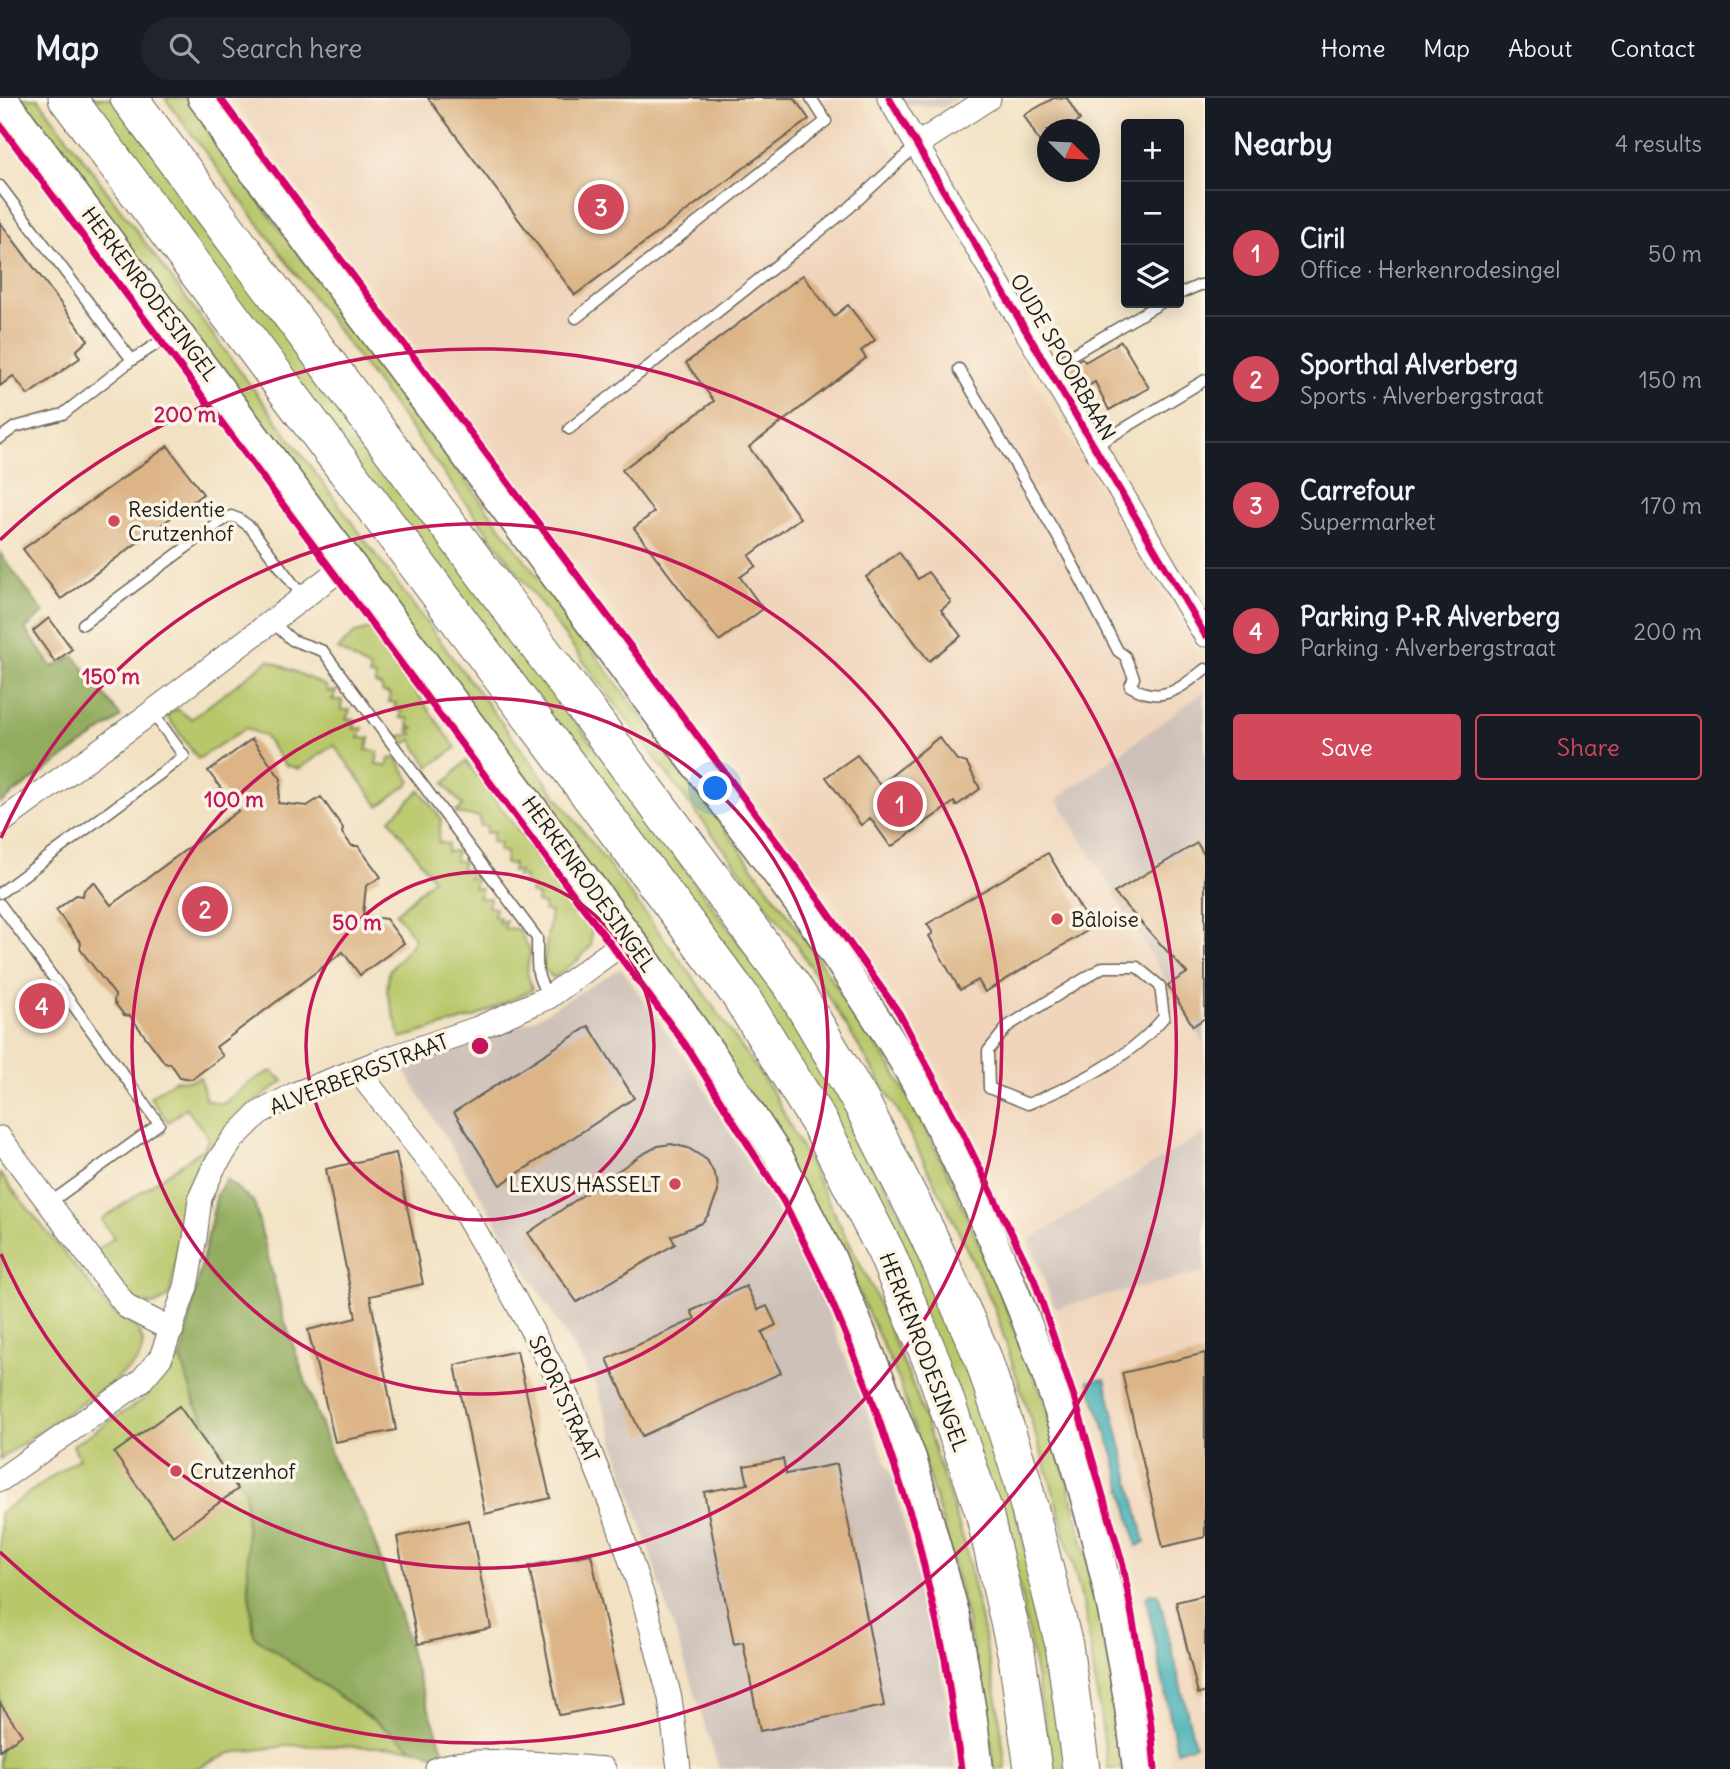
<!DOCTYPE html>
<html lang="en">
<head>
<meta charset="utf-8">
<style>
  :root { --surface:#171b24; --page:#20242c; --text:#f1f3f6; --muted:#9ea1a6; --line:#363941; --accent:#d1495b }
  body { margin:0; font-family:Delius,sans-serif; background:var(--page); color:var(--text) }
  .controls { position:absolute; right:21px; top:21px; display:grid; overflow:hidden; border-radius:7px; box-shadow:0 4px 18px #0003 }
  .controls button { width:63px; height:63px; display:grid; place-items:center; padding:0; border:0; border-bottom:2px solid var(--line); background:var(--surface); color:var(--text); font:35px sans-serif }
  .compass { position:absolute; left:1037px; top:21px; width:63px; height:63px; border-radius:50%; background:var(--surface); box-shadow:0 4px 18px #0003; rotate:114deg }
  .you { position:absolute; left:716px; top:691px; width:24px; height:24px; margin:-18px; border:5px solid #fff; border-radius:50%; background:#1a73e8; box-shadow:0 0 0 10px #1a73e833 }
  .badge { display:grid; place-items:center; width:46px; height:46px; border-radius:50%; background:var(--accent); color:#fff; font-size:23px; font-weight:700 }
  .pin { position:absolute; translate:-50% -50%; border:4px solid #fff; box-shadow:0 2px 7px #0006 }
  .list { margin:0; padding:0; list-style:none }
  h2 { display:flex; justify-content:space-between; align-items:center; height:91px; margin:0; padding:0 28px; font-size:30px }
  h2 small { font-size:23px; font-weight:400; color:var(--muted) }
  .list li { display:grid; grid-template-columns:46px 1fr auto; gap:21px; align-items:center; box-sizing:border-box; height:126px; padding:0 28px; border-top:2px solid var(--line) }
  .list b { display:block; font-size:26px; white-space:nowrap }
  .list p { margin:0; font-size:23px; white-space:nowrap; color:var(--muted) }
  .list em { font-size:23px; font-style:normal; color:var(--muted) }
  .actions { display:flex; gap:14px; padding:21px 28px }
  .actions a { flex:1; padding:16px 0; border:2px solid var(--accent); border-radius:7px; text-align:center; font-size:24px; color:var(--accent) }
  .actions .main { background:var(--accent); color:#fff }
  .icon { flex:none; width:38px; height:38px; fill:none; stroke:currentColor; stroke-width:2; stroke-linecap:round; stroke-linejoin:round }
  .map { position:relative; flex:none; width:1205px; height:1671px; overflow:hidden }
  header { display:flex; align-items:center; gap:42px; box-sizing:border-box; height:98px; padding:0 35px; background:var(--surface); border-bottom:2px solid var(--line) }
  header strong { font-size:33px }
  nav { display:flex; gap:38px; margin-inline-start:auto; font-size:24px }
  .search { width:490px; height:63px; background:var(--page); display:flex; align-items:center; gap:18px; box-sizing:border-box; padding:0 24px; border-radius:38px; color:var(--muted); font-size:26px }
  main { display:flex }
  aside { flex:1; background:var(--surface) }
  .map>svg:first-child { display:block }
</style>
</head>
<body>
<header>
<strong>Map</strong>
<div class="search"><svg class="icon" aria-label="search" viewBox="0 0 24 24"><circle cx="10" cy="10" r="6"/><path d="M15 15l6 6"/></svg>Search here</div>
<nav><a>Home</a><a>Map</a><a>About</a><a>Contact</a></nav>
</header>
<main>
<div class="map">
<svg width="1205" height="1671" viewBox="0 0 1205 1671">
  <rect width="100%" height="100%" fill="#fcf5e5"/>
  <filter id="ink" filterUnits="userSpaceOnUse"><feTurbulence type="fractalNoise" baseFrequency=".0143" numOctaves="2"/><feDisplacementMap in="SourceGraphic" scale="14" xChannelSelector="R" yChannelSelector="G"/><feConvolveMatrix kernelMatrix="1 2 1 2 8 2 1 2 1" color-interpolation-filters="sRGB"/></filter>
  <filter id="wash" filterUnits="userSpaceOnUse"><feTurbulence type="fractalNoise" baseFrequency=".00686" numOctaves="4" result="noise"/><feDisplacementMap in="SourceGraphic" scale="28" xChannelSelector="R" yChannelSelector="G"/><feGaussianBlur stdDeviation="1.57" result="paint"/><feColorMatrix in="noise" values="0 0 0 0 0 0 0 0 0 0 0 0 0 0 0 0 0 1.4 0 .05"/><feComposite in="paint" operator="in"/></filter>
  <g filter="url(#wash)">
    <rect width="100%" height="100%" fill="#f2e1c2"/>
    <g fill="#f0d5bc">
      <path d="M232,0H860L1205,564V593L1057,701L1205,947V1034L1029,1142L981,1047L918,933L840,812L484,342Z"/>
      <path d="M1205,1174V1671H1171L1160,1591L1118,1398L1055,1210Z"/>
    </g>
    <g fill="#cec1b9">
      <path d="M897,0H957L943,9L900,6Z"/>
      <path d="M1205,593V947L1057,701Z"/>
      <path d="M621,870L694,973L814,1178L893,1382L947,1599L956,1671H719L597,1289L403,970L531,923Z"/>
      <path d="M1205,1034V1174L1055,1210L1029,1142Z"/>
    </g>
    <g fill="#b8c76a" stroke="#6a7243" stroke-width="2">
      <path d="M16,0H38L422,519L692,878L775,998L872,1190L916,1295L965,1447L997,1601L1006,1671H994L990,1636L965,1513L942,1423L899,1282L842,1158Z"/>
      <path d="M86,0H115L760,873L850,1016L942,1200L1006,1374L1050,1551L1069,1671H1051L1050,1655L1020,1490L882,1109Z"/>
      <path d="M165,0H192L209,36L787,815L894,973L946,1071L994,1180L1042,1299L1074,1407L1102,1524L1123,1671H1108L1085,1513L1051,1385L994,1208L943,1101L898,1013L795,844L685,700Z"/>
      <path d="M371,531L456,650L429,669L412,642L404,646L399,638L413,636L408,632L413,630L408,628L409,621L400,620L402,613L394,612L396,605L388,604L390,596L382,594V589L375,586L376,579L369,578L371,572L338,551L355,535Z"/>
      <path d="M269,562L326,588L328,594L336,593L332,602H342L341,612H350L346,621L356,622L354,631L363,630L359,640H370L366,652L378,654L376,666L387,669L389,661L393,660L398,663L411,684L379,708L334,647L299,671L285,667L264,638L246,630L198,661L166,617L177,611L191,621Z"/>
      <path d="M466,663L591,831V848L578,862L553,880L543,869L551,814L543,813L545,807L537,804L538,798L530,795L532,788L524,787L525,779H517L519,773L512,774L513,766H505L506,754L498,753L500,746L491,744L494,734L486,735L487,728H480V719L455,715L463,708L444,686Z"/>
      <path d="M420,692L441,721L438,744L448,746L447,754L456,753L455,763H463L461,772H470L469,781L477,780L474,790L481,791L479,800H490L488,809L495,810L494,819H500L498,825L506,822L504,830L518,831L530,852L527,874L532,892L475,919L401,940L387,894L389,873L413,845V838L396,815L433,781L390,721Z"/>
      <path d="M271,973L284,983L241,1013L201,1061L190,1091L169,1199L154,1207L135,1203L96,1153L114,1140L101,1122L204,1050L209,1040L186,1010L168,1024L150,999L175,982L192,983L200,979L206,1002L223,1006L250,984Z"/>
      <path d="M0,1076L111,1213L138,1232L144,1246L138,1263L117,1281L0,1361Z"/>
      <path d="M181,1260L195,1305L245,1393L249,1494L254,1537L259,1542L413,1650L294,1647L231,1655L195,1671H0V1415L79,1360L73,1347L141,1303L170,1267Z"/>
    </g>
    <g fill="#92ac5e" stroke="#57643d" stroke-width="2">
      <path d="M0,455L44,515L25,531L53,569L74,558L121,619L0,705V606L3,563L0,558Z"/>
      <path d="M226,1081L254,1104L283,1218L336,1370L365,1418L402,1522L411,1559L448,1666L440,1658L413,1650L259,1542L254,1537L249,1494L245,1393L195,1305L181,1260L217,1096Z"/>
    </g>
    <g fill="#3badb5" stroke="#2c6468" stroke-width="2">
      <path d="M1105,1281L1145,1444L1137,1448L1114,1358L1088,1283Z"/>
      <path d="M1152,1495L1158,1496L1160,1502L1195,1647L1177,1653L1146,1499Z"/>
    </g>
    <g id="blocks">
      <g fill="#dcb486">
        <path d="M428,0H794L809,21L575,197Z"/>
        <path d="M1054,0H1067L1080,22L1065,32H1047V57L1024,17Z"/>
        <path d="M0,124L88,242L76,253L80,260L28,297L13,278L0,288Z"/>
        <path d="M803,177L834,218L848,207L875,242L861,253L866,260L749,349L800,420L749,458L756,468L740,479L763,511L719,543L634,430L654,414L622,372L714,303L686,265Z"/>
        <path d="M1121,243L1149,290L1109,312L1095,284L1078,294L1064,270L1082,260L1085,264Z"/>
        <path d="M168,348L203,396L61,501L23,451Z"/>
        <path d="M899,454L918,481L928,474L951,504L941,512L961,538L929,563L866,479Z"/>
        <path d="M49,520L72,551L55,564L33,533Z"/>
        <path d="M939,639L957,662L967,665L980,691L956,708L954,704L891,749L870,720L861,727L826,679L857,657L880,687Z"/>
        <path d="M252,641L281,681L278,705L307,708L321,699L343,730L342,735L352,748H358L381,779L366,788L363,818L386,821L404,845L360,877L343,854L216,949L223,958L192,981L180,979L171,966L165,965L130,918L124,917L114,904L115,897L80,851L81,845L56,812L76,797L83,798L84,792L94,784L111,807L238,713L208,673Z"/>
        <path d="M1197,745L1205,758V920L1193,928L1168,887L1187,875L1114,795Z"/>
        <path d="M1048,755L1092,830L985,894L978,882L960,892L929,838L933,835L927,826Z"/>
        <path d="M589,928L634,1000L500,1087L454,1014Z"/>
        <path d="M671,1046L688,1050L701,1058L707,1062L712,1071L717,1082L718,1094L709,1116L702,1125L671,1138L675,1146L577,1204L528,1135L641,1057L658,1048Z"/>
        <path d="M396,1055L423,1186L370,1198L396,1332L335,1344L308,1232L356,1220L326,1071Z"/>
        <path d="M746,1188L758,1212L767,1208L776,1227L762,1234L781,1275L642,1338L607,1261L695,1221L691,1213Z"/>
        <path d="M517,1253L550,1400L485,1416L455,1267Z"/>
        <path d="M1205,1255V1439L1163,1449L1122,1275Z"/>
        <path d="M179,1308L238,1391L173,1438L114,1355Z"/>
        <path d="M783,1361L786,1376L837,1366L884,1608L760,1633L743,1544L734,1546L704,1394L748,1386L744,1368Z"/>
        <path d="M469,1422L491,1530L418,1546L397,1439Z"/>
        <path d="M591,1456L623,1605L559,1617L529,1468Z"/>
        <path d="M1205,1497V1595L1198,1596L1176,1504Z"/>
        <path d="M0,1605L22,1637L0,1652Z"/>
      </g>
    </g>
  </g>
  <g filter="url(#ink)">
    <use href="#blocks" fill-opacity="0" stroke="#676156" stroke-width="2"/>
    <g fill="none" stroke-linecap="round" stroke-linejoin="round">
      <defs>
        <g id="service">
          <path d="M0,88L132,262"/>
          <path d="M1179,196L1200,187H1205"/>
          <path d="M576,220L826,23L811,0"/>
          <path d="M1049,270L1161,205"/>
          <path d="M959,271L1066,453L1118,553L1125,558L1134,580L1130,588C1162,607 1179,591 1205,571"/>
          <path d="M569,331L848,111L917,47"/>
          <path d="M0,340L15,329L63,316L132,262L175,234"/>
          <path d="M1095,348L1205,282"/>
          <path d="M271,523L292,542L323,553L537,840C538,868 533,874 549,899"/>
          <path d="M83,526L219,425L231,418L239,421L250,429L303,499"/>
          <path d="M0,795L184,658L152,614"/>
          <path d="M0,806L159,1026L48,1106"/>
          <path d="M1103,869H1137L1160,888L1164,919C1130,961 1076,986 1028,1006L989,990L988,953L1008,928Z"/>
        </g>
        <g id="minor">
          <path d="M889,0L1205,537"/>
          <path d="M918,46L989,0"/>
          <path d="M0,725L152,614L350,464"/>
          <path d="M357,972L451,1091L512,1196L568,1299L614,1414L643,1499L670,1600L679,1671"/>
          <path d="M0,1040L127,1209L172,1232"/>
          <path d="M0,1382L140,1284L161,1259L186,1189L195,1140L200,1100L214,1069L233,1041L259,1015L297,995L384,962L478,930L549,899L630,840"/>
          <path d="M437,1671C473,1656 562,1668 604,1671"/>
        </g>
        <g id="tertiary">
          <path d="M3,0L630,840L714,959L778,1057L831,1159L912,1360L956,1519L972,1614L979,1671"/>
          <path d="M202,0L215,18L229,44L262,84L816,829C857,891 900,952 934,1018C1041,1227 1111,1437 1137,1671"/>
        </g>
        <g id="trunk">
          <path d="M67,0L739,896L820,1026L886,1154L933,1266L984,1414L1017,1559L1033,1671"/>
          <path d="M129,0L793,889L862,1006L928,1137L983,1260L1022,1381L1064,1547L1081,1671"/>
        </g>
      </defs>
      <use href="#service" stroke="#676156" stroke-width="13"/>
      <use href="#minor" stroke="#676156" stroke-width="25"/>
      <use href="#tertiary" stroke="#676156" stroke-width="31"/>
      <use href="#trunk" stroke="#676156" stroke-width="39"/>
      <use href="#service" stroke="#fff" stroke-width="10"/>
      <use href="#minor" stroke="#fff" stroke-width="23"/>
      <use href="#tertiary" stroke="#fff" stroke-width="28"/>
      <use href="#trunk" stroke="#fff" stroke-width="37"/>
      <defs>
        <g id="cycleway">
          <path d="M220,0L800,775L899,915L961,1032L1034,1181L1075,1302L1123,1467L1150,1619L1155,1671"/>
          <path d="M889,0L1205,537"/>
          <path d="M0,27L685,946L784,1104L824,1185L871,1298L916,1433L945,1561L961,1671"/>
        </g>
      </defs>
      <use href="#cycleway" stroke="#fcf5e5" stroke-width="11"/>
      <use href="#cycleway" stroke="#d6006c" stroke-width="7"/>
    </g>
  </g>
  <g fill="none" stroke="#c2185b" stroke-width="3.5">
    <circle cx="480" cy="948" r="174"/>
    <circle cx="480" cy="948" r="348"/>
    <path d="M1 740A522 522 0 1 1 1 1156"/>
    <path d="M0 442A697 697 0 1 1 0 1454"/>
  </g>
  <g fill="#d1495b" stroke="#fcf5e5" stroke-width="2.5">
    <circle cx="114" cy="423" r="7"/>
    <circle cx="1057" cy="821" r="7"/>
    <circle cx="675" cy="1086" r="7"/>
    <circle cx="176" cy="1373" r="7"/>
  </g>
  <g text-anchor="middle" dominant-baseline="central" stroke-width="7" stroke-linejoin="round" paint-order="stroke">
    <g font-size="21" fill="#1c1c1c" stroke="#fcf5e5">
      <text transform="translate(150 196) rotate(53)">HERKENRODESINGEL</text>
      <text transform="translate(1063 259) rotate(60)">OUDE SPOORBAAN</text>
      <text transform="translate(589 786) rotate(54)">HERKENRODESINGEL</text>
      <text transform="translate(359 976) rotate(-21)">ALVERBERGSTRAAT</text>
      <text transform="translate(924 1254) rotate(69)">HERKENRODESINGEL</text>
      <text transform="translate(564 1301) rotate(65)">SPORTSTRAAT</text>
    </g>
    <g font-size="21" fill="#1c1c1c" stroke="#fcf5e5" text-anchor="start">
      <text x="128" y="411">Residentie<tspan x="128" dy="24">Crutzenhof</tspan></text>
      <text x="1071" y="821">Bâloise</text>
      <text x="661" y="1086" text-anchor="end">LEXUS HASSELT</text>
      <text x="190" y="1373">Crutzenhof</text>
    </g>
  </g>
  <circle cx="480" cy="948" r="10" fill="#c2185b" stroke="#fcf5e5" stroke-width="3.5"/>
  <g font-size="21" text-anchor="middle" font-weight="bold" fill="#c2185b" stroke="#fcf5e5" stroke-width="7" stroke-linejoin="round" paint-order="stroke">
    <text x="185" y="324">200 m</text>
    <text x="111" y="586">150 m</text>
    <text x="234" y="709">100 m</text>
    <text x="357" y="832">50 m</text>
  </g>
</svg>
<div class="controls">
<button>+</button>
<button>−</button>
<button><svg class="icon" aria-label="layers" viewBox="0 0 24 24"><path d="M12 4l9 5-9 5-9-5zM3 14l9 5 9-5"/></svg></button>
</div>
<svg class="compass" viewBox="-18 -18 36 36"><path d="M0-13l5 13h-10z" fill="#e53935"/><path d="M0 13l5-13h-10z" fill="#9ea1a6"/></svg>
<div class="you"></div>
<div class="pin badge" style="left:900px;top:706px">1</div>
<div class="pin badge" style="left:205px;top:811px">2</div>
<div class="pin badge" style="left:601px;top:109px">3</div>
<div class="pin badge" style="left:42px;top:908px">4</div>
</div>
<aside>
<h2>Nearby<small>4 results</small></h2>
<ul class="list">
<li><span class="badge">1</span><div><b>Ciril</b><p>Office · Herkenrodesingel</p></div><em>50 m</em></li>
<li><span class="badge">2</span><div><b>Sporthal Alverberg</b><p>Sports · Alverbergstraat</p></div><em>150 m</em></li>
<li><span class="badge">3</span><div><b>Carrefour</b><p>Supermarket</p></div><em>170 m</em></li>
<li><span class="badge">4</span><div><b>Parking P+R Alverberg</b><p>Parking · Alverbergstraat</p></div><em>200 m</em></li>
</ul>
<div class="actions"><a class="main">Save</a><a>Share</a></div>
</aside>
</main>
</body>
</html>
